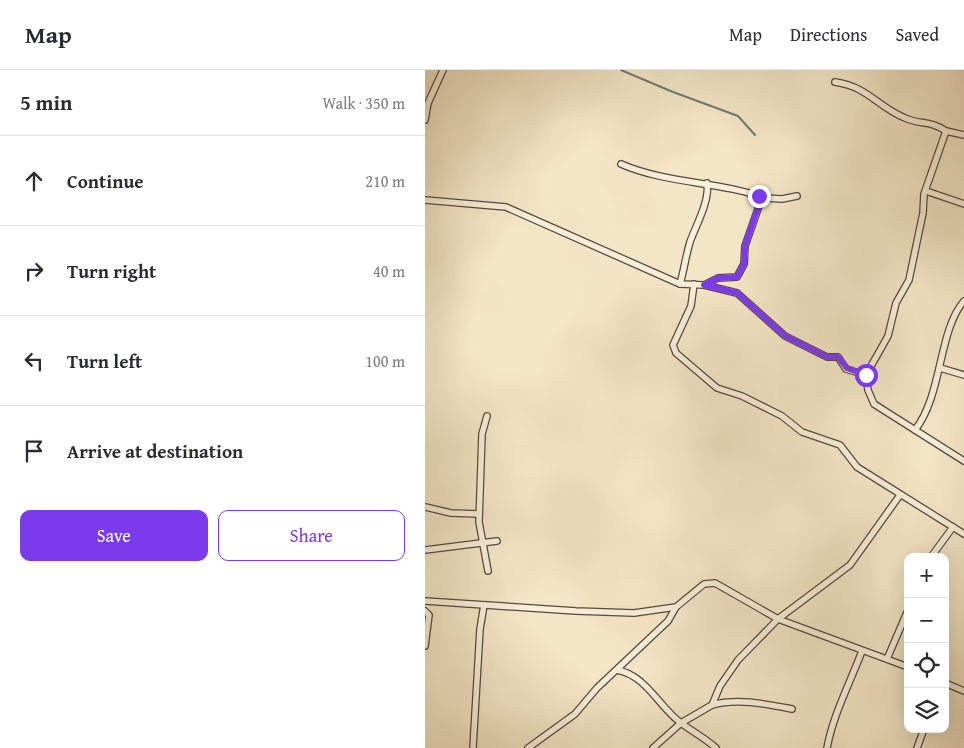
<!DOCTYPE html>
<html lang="en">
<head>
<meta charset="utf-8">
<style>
  :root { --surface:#fff; --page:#f7f7f7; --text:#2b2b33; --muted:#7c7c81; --line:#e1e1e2; --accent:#7c3aed }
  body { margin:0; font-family:"Gentium Book Plus",serif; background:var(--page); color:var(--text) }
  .controls { position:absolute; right:15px; bottom:15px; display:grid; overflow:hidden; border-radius:10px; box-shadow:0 5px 20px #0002 }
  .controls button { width:45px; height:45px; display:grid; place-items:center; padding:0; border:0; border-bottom:1px solid var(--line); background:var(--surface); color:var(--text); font:25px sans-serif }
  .stop { position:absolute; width:15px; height:15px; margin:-11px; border:4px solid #7c3aed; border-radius:50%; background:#fff }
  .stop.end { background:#7c3aed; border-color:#fff; box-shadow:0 1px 5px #0008 }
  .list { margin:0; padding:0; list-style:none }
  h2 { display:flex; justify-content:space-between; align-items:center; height:65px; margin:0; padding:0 20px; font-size:21px }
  h2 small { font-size:16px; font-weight:400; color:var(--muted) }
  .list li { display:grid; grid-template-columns:32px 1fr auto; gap:15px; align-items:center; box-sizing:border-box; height:90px; padding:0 20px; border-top:1px solid var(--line) }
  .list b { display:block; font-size:19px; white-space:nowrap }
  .list em { font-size:16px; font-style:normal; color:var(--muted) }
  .actions { display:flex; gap:10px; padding:15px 20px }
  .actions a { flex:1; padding:11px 0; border:1px solid var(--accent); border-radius:10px; text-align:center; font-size:18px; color:var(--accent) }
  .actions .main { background:var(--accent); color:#fff }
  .icon { flex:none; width:28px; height:28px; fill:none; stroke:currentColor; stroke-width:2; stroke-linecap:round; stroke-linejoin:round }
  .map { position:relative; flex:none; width:539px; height:678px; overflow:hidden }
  header { display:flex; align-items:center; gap:30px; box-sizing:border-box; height:70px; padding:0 25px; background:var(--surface); border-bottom:1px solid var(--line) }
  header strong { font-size:24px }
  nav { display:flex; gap:28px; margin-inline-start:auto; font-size:18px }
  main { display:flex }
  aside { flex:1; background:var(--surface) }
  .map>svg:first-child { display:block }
</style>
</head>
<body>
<header>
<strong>Map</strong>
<nav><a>Map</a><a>Directions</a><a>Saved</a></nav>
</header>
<main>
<aside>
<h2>5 min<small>Walk · 350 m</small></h2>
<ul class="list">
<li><svg class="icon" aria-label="ahead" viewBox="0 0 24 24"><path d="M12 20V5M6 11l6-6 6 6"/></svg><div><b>Continue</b></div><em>210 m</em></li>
<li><svg class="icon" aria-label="right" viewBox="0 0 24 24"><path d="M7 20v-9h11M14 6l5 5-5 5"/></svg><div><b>Turn right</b></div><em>40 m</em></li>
<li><svg class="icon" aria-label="left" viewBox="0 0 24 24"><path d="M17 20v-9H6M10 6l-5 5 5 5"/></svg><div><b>Turn left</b></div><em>100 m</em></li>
<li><svg class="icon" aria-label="arrive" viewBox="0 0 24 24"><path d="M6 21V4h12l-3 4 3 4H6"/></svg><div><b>Arrive at destination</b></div></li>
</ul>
<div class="actions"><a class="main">Save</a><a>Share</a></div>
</aside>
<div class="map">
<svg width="539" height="678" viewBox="0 0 539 678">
  <rect width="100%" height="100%" fill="#f3e6c6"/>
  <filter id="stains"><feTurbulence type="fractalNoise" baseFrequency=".004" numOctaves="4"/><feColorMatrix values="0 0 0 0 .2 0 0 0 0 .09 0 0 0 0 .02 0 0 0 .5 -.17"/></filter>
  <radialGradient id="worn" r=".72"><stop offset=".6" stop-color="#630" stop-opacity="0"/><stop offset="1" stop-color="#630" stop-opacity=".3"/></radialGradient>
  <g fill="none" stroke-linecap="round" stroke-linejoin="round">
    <path stroke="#6b7c71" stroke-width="2" d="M196,0L248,22L313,46L330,65"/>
    <defs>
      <g id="street">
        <path d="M410,12C444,17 452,37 480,48C495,55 505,50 521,61L499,124L498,143L484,210L471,233L463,266L441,305"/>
        <path d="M0,50L3,33L18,0"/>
        <path d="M521,61L539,65"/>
        <path d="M196,94C242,114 293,111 340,128"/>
        <path d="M501,121L539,134"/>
        <path d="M0,130L81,137L255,214L279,215L312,223L360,266L402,287H413L421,299L441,305L443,320L449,334L539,391"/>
        <path d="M255,214C259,200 261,185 265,172C271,155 285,131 282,113"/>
        <path d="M269,214L266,236L248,275L251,283L292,318L317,326L357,346L377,362L415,375L432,397L539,464"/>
        <path d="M279,215L293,208L312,207L319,194L320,176L335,133L340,128L357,129L372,126"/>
        <path d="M515,298L539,305"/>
        <path d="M62,346L57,364L54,452L63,501"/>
        <path d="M490,360C518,324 513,261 539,231"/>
        <path d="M0,437L26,443L54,444"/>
        <path d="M0,480L72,471"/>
        <path d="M506,487L528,457"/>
        <path d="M0,531L151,541L209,543L251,537L279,514L290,513L353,549L483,597"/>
        <path d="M0,541L4,545L0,576"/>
        <path d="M462,589L483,540"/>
        <path d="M192,600C221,605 234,637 256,653C268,662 280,668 291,678"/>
        <path d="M520,613L539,621"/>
        <path d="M287,635C313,628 341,634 367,639"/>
        <path d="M48,678L55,559L59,535"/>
        <path d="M103,678L150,644L172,618L243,551L251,537"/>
        <path d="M228,678L256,653L287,635L295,616L313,590L353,549L425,495L475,425"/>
        <path d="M402,678C408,645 425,613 437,581"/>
        <path d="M492,678L499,659"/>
      </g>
    </defs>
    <use href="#street" stroke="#56493d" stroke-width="8"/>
    <use href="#street" stroke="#f7efda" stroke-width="5.5"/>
  </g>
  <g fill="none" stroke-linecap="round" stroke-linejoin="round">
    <path stroke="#7c3aed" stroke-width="6" d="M334,126L340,128L335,133L329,149L320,176L319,194L312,207L293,208L279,215L312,223L360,266L402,287H413L422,298L441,305"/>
  </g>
  <rect width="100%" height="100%" filter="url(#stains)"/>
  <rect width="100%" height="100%" fill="url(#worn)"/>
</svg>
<div class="controls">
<button>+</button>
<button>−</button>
<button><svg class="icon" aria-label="locate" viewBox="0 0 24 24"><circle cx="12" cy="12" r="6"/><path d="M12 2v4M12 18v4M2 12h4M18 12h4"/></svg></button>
<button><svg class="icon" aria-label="layers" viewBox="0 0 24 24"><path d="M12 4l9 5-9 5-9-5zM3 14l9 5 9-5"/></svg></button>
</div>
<div class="stop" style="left:441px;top:305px"></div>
<div class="stop end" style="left:334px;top:126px"></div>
</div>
</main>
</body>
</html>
